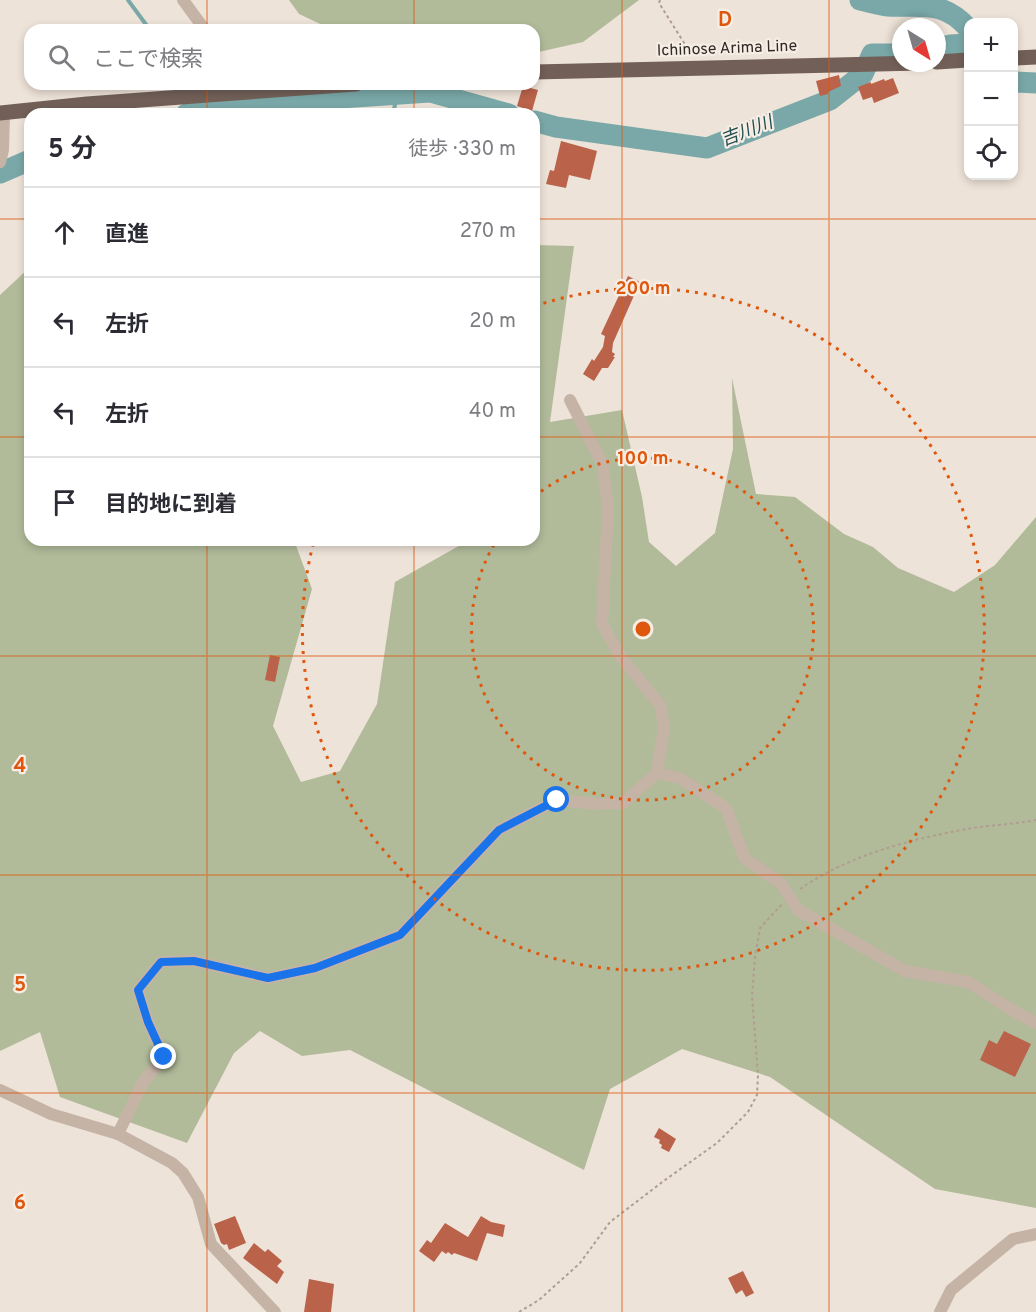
<!DOCTYPE html>
<html lang="ja">
<head>
<meta charset="utf-8">
<style>
  :root { --surface:#fff; --page:#f7f7f7; --text:#2b2b33; --muted:#7c7c81; --line:#e1e1e2 }
  body { margin:0; font-family:Overpass,"Noto Sans JP",sans-serif; background:var(--page); color:var(--text) }
  .controls { position:absolute; right:18px; top:18px; display:grid; overflow:hidden; border-radius:12px; box-shadow:0 3px 9px #0003 }
  .controls button { width:54px; height:54px; display:grid; place-items:center; padding:0; border:0; border-bottom:2px solid var(--line); background:var(--surface); color:var(--text); font:30px sans-serif }
  .compass { position:absolute; left:892px; top:18px; width:54px; height:54px; border-radius:50%; background:var(--surface); box-shadow:0 3px 9px #0003; rotate:143deg }
  .stop { position:absolute; width:18px; height:18px; margin:-14px; border:4px solid #1a73e8; border-radius:50%; background:#fff }
  .stop.end { background:#1a73e8; border-color:#fff; box-shadow:0 2px 6px #0008 }
  .list { margin:0; padding:0; list-style:none }
  h2 { display:flex; justify-content:space-between; align-items:center; height:78px; margin:0; padding:0 24px; font-size:26px }
  h2 small { font-size:20px; font-weight:400; color:var(--muted) }
  .list li { display:grid; grid-template-columns:39px 1fr auto; gap:18px; align-items:center; box-sizing:border-box; height:90px; padding:0 24px; border-top:2px solid var(--line) }
  .list b { display:block; font-size:22px; white-space:nowrap }
  .list em { font-size:20px; font-style:normal; color:var(--muted) }
  .icon { flex:none; width:33px; height:33px; fill:none; stroke:currentColor; stroke-width:2; stroke-linecap:round; stroke-linejoin:round }
  .map { position:relative; flex:none; width:1036px; height:1312px; overflow:hidden }
  .search { position:absolute; background:var(--surface); box-shadow:0 3px 9px #0003; left:24px; top:24px; width:516px; height:66px; display:flex; align-items:center; gap:15px; box-sizing:border-box; padding:0 21px; border-radius:18px; color:var(--muted); font-size:22px }
  .panel { position:absolute; background:var(--surface); box-shadow:0 3px 9px #0003; left:24px; top:108px; width:516px; height:438px; border-radius:18px }
  .map>svg:first-child { display:block }
</style>
</head>
<body>
<div class="map">
<svg width="1036" height="1312" viewBox="0 0 1036 1312">
  <rect width="100%" height="100%" fill="#eee3d8"/>
  <g fill="#b1bb9a">
    <path d="M289,0H639L583,42L534,53V30H333L299,14Z"/>
    <path d="M534,245L574,246L550,422L622,410L642,497L649,542L676,566L715,533L733,449L732,378L756,494L795,497L844,534L873,547L898,568L954,592L995,565L1036,517V1208L935,1189L770,1077L682,1049L610,1089L584,1170L350,1050L302,1056L260,1031L234,1053L187,1143L60,1097L40,1032L0,1051V295L30,267V540H294L312,589L273,726L301,782L340,771L377,704L395,582L464,543L463,540H534Z"/>
  </g>
  <g fill="none" stroke-linecap="round" stroke-linejoin="round">
    <g stroke="#7aa8a8" stroke-width="4">
      <path d="M128,0L150,30"/>
      <path d="M393,114L397,95"/>
    </g>
    <g stroke="#7aa8a8" stroke-width="21">
      <path d="M860,0C869,2 879,5 888,6C923,8 943,0 968,28"/>
      <path d="M937,49L950,45L968,44"/>
      <path d="M1014,82L1036,83"/>
      <path d="M186,114L207,107L430,92L509,114"/>
      <path d="M534,121L556,127L707,148L830,100L863,74L872,54H901"/>
      <path d="M0,173L30,160"/>
    </g>
  </g>
  <g fill="#ba624a">
    <path d="M839,75L841,86L828,92V94L820,96L816,81Z"/>
    <path d="M893,78L899,93L874,103L872,97L863,100L858,87L871,82V84L884,79L885,81Z"/>
    <path d="M523,86L538,90L532,111L517,106Z"/>
    <path d="M561,141L597,151L590,180L569,175L566,188L546,184L550,170L554,171Z"/>
    <path d="M628,276L640,282L613,343L612,352L615,354L613,357H615L608,368H602L594,381L583,374L592,359L594,361L603,347L605,336L601,334Z"/>
    <path d="M270,655L280,657L275,682L265,680Z"/>
    <path d="M1004,1031L1031,1044L1015,1077L980,1060L989,1040L997,1044Z"/>
    <path d="M659,1128L676,1139L669,1152L661,1148L662,1145L659,1143L660,1140L654,1137Z"/>
    <path d="M235,1216L246,1243L229,1250L227,1244L224,1245L221,1243L214,1224Z"/>
    <path d="M481,1216L491,1222L505,1225L503,1237L487,1233L477,1261L454,1253L452,1255L448,1252L446,1254L442,1251L434,1262L419,1251L427,1240L431,1243L445,1223L468,1237Z"/>
    <path d="M254,1243L265,1252L268,1249L282,1261L277,1266L284,1272L277,1284L243,1258Z"/>
    <path d="M743,1271L754,1293L746,1297L742,1290L736,1294L728,1278Z"/>
    <path d="M309,1279L334,1284L331,1312H304Z"/>
  </g>
  <g fill="none" stroke-linecap="round" stroke-linejoin="round">
    <g stroke="#b09d90" stroke-width="2" stroke-dasharray="3 3" stroke-linecap="butt">
      <path d="M660,0L659,3L691,54"/>
      <path d="M800,889C851,854 912,839 972,828C993,825 1015,824 1036,820"/>
      <path d="M519,1312L539,1300L580,1263L610,1222L665,1180L717,1143L748,1112L757,1095L758,1075L752,996L755,957L760,928L782,904"/>
    </g>
    <g stroke="#c5b3a6" stroke-width="12">
      <path d="M183,0L205,30"/>
      <path d="M0,162L3,150L4,113"/>
      <path d="M657,773L679,778L726,808L745,859L781,883L798,910L905,971L968,982L1012,1010L1036,1023"/>
      <path d="M0,1090L51,1114L118,1134L172,1163L183,1173L198,1197L211,1244L275,1312"/>
      <path d="M118,1134L143,1082L164,1057L148,1022L138,990L161,962L194,961L268,978L315,968L400,935L499,830L557,800L597,804L623,803L657,773L664,726L660,705L621,657L602,624L608,510L603,465L570,400"/>
      <path d="M940,1312L951,1290L1013,1239L1036,1234"/>
    </g>
    <g stroke="#726058" stroke-width="15">
      <path d="M1014,58L1036,57"/>
      <path d="M937,62L968,60"/>
      <path d="M534,72L920,63"/>
      <path d="M0,113L87,104L356,84"/>
    </g>
  </g>
  <g fill="none" stroke-linecap="round" stroke-linejoin="round">
    <path stroke="#1a73e8" stroke-width="8" d="M164,1057L148,1022L138,990L161,962L194,961L268,978L315,968L400,935L499,830L557,800"/>
  </g>
  <path fill="none" stroke="#df570d" stroke-width="1.5" stroke-opacity="0.55" d="M207,0V30M414,0V30M622,0V1312M829,0V1312M207,84V114M414,84V114M0,219H30M534,219H1036M0,437H30M534,437H1036M207,540V1312M414,540V1312M0,656H1036M0,875H1036M0,1093H1036"/>
  <g fill="none" stroke="#df570d" stroke-width="3" stroke-dasharray="3 6">
    <path d="M534 497A171 171 0 1 1 496 541"/>
    <path d="M535 306A341 341 0 1 1 314 541"/>
  </g>
  <g text-anchor="middle" dominant-baseline="central" stroke-width="4.5" stroke-linejoin="round" paint-order="stroke">
    <g font-size="16" fill="#312926" stroke="#f6ede4">
      <text transform="translate(727 49) rotate(-2)">Ichinose Arima Line</text>
    </g>
    <g font-size="18" font-style="italic" fill="#204d4f" stroke="#f6ede4">
      <text transform="translate(747 132) rotate(-21)">吉川川</text>
    </g>
  </g>
  <g font-size="20" text-anchor="middle" font-weight="bold" fill="#df570d" stroke="#f6ede4" stroke-width="4.5" stroke-linejoin="round" paint-order="stroke">
    <text x="725" y="26">D</text>
    <text x="20" y="772">4</text>
    <text x="20" y="991">5</text>
    <text x="20" y="1209">6</text>
  </g>
  <circle cx="643" cy="629" r="9" fill="#df570d" stroke="#f6ede4" stroke-width="3"/>
  <g font-size="18" text-anchor="middle" font-weight="bold" fill="#df570d" stroke="#f6ede4" stroke-width="4.5" stroke-linejoin="round" paint-order="stroke">
    <text x="643" y="294">200 m</text>
    <text x="643" y="464">100 m</text>
  </g>
</svg>
<div class="controls">
<button>+</button>
<button>−</button>
<button><svg class="icon" aria-label="locate" viewBox="0 0 24 24"><circle cx="12" cy="12" r="6"/><path d="M12 2v4M12 18v4M2 12h4M18 12h4"/></svg></button>
</div>
<svg class="compass" viewBox="-18 -18 36 36"><path d="M0-13l5 13h-10z" fill="#e53935"/><path d="M0 13l5-13h-10z" fill="#7c7c81"/></svg>
<div class="stop" style="left:557px;top:800px"></div>
<div class="stop end" style="left:164px;top:1057px"></div>
<div class="search"><svg class="icon" aria-label="search" viewBox="0 0 24 24"><circle cx="10" cy="10" r="6"/><path d="M15 15l6 6"/></svg>ここで検索</div>
<section class="panel">
<h2>5 分<small>徒歩 · 330 m</small></h2>
<ul class="list">
<li><svg class="icon" aria-label="ahead" viewBox="0 0 24 24"><path d="M12 20V5M6 11l6-6 6 6"/></svg><div><b>直進</b></div><em>270 m</em></li>
<li><svg class="icon" aria-label="left" viewBox="0 0 24 24"><path d="M17 20v-9H6M10 6l-5 5 5 5"/></svg><div><b>左折</b></div><em>20 m</em></li>
<li><svg class="icon" aria-label="left" viewBox="0 0 24 24"><path d="M17 20v-9H6M10 6l-5 5 5 5"/></svg><div><b>左折</b></div><em>40 m</em></li>
<li><svg class="icon" aria-label="arrive" viewBox="0 0 24 24"><path d="M6 21V4h12l-3 4 3 4H6"/></svg><div><b>目的地に到着</b></div></li>
</ul>
</section>
</div>
</body>
</html>
